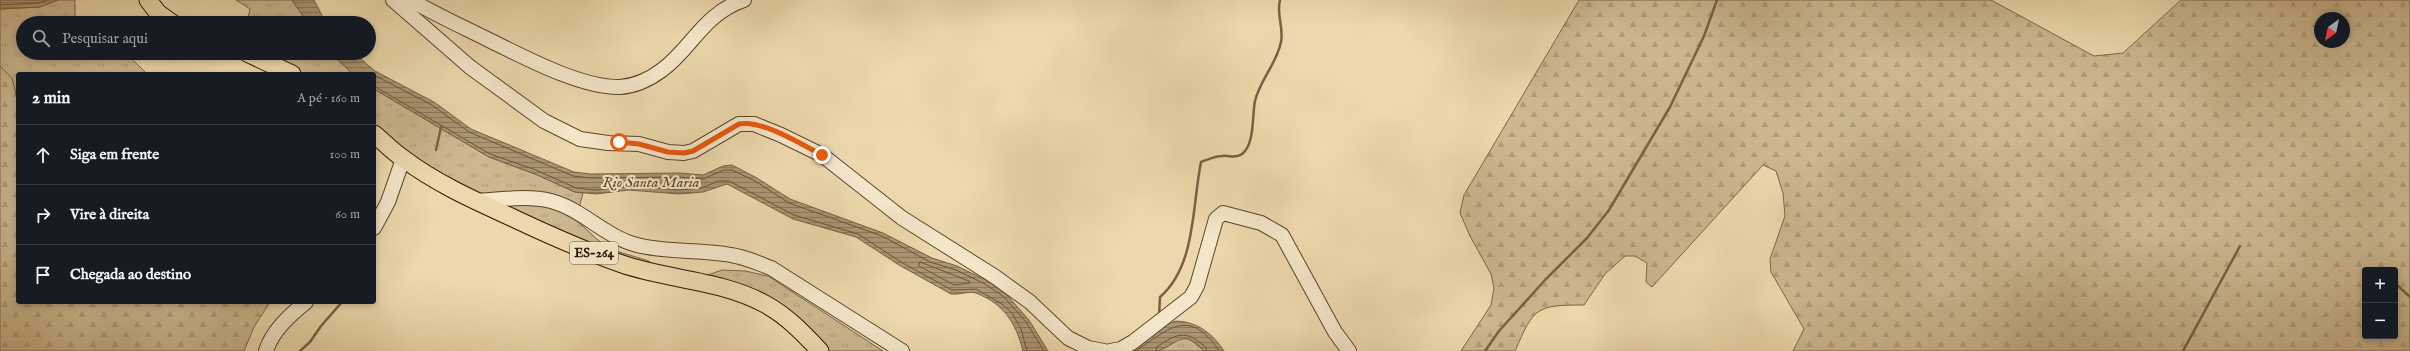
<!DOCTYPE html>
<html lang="pt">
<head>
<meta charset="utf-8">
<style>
  :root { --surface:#171b24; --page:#242831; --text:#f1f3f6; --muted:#9ea1a6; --line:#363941 }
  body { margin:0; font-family:"IM FELL English",serif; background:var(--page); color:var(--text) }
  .controls { position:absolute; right:12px; bottom:12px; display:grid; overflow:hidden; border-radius:4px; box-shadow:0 2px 6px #0003 }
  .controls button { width:36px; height:36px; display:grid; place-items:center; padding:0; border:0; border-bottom:1px solid var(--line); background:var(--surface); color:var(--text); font:20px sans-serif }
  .compass { position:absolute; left:2314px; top:12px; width:36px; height:36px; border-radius:50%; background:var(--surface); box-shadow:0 2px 6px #0003; rotate:213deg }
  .stop { position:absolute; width:12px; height:12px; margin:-9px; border:3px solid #ea580c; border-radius:50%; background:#fff }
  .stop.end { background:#ea580c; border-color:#fff; box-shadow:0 1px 4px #0008 }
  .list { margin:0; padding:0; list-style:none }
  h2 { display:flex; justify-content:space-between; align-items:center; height:52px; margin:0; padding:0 16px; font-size:17px }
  h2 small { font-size:13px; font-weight:400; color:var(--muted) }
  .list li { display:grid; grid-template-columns:26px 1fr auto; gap:12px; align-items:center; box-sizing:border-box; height:60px; padding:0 16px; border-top:1px solid var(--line) }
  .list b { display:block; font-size:15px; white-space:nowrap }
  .list em { font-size:13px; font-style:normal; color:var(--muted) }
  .icon { flex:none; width:22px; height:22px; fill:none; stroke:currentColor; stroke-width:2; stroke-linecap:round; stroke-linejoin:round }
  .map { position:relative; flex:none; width:2410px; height:351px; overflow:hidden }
  .search { position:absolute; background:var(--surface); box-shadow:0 2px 6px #0003; left:16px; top:16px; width:360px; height:44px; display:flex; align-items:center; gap:10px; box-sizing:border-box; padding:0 14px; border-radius:22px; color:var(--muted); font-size:15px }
  .panel { position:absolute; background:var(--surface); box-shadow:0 2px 6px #0003; left:16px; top:72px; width:360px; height:232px; border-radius:4px }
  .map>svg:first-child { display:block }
</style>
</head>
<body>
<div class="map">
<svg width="2410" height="351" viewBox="0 0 2410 351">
  <defs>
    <pattern id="grass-tufts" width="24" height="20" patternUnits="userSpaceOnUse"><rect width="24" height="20" fill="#ccb78f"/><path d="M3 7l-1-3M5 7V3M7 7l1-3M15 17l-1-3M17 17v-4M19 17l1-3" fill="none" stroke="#b09c7a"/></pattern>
    <pattern id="forest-firs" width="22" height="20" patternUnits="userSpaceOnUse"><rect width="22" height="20" fill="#ccb78f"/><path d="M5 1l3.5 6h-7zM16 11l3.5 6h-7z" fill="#b09c7a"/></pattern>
    <pattern id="water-rules" width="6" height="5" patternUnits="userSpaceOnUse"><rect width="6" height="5" fill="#ab9572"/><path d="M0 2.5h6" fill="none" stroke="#8c785b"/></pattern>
  </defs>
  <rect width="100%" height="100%" fill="#ecd8ac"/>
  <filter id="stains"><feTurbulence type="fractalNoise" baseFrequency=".005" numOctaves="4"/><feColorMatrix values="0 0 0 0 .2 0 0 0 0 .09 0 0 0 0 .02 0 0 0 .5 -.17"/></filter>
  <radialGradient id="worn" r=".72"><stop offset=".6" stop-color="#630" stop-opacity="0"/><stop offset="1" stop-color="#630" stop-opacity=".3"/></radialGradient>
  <g fill="url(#grass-tufts)" stroke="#7c6648">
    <path d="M58,0H75V18L78,23H23V53H126L147,74H18V103L12,78L0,66V9L40,7Z"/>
    <path d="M236,0H292L308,23H247L250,9Z"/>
    <path d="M235,53H331L353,74H284Z"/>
    <path d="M374,89L489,157L535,174L575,192L583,193L576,220L598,240L613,250L649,261L662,274L675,279L702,277L722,270L745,271L768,276L883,351H824C800,319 762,292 722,287C699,284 674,284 653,276C609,260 567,242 524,222C467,196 422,175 374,134Z"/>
    <path d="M1186,338L1192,341L1204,351H1157L1179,339Z"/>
  </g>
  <g fill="url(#forest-firs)" stroke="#7c6648" fill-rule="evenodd">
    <path d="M1579,0H1991L2094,56L2123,53L2181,0H2410V351H1793L1804,329L1771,272L1770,259L1785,216L1783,193L1776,171L1763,165L1652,287L1646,282L1647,263L1635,256H1625L1605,274L1584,305C1535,305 1534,308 1515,351H1461L1491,305L1494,288L1491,274L1470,236L1460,213L1464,195ZM2320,18H2344V42H2320ZM2365,270H2395V336H2365Z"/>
    <path d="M0,66L12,78L18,103V302H270L254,327L244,351H0Z"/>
  </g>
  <g fill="url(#water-rules)" stroke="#796144">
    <path d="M0,0H58L40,7L0,9Z"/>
    <path d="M292,0H314L326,23H308Z"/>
    <path d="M331,53H354L375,71L434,102L471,129L574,172L590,174L680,173L703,175L723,166L732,165L757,178L790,199L883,233L932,258L957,266L988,281L1006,294L1029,320L1048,351H1023C1016,323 1004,304 976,293C969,291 958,295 951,294L899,265L856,237L793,219L727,184L703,192L679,194L629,190L596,194L575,192L535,174L489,157L374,89V74H353Z"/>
    <path d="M1176,321C1198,322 1212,333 1224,351H1204C1183,328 1179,343 1158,351C1150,351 1138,351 1129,351L1161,327Z"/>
  </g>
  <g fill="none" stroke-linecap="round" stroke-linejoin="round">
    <g stroke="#6c5439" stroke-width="1">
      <path d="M0,5L39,3L47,0"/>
      <path d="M374,75L432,105L469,132L573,176L591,178L679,177L703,179L724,170H732L755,181L789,203L882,236L930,262L956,270L985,284L1004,297L1026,322L1044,351"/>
      <path d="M374,86L490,154L536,170L576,188L596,190L630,186L679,190L702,188L718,181H729L794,215L858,234L901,262L952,290L976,289L1002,304L1012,313L1021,329L1027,351"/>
      <path d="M920,262L969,281L970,283L954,285L919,266Z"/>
      <path d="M1136,351C1169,328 1190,307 1219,351"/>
      <path d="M1156,351L1157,347C1171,337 1184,329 1199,342C1203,345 1206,346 1207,351"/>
    </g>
    <g stroke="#796144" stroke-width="2.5">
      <path d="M436,150L441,127"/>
      <path d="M2395,283L2410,297"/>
      <path d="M1159,316L1160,297C1196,266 1192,206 1201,162C1207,160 1215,156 1222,156C1229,155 1235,159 1242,154C1255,144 1252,115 1255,101C1260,80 1277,63 1281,42C1284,27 1276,15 1280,0"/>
      <path d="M300,351L310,342L321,326L342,302"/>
      <path d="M1485,351L1499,331L1545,280L1587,238L1609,210L1670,107L1704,36L1717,0"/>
      <path d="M2183,351L2240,246"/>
    </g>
    <defs>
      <g id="minor">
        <path d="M393,0L470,67L544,121L580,139L608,143L639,144L668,152L684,153L693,151L739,124H754L781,135L822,155L902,218L994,276L1030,302L1068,338L1088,348L1104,351"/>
        <path d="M411,0C436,15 463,27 489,40C524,57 581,88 620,87C635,86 650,79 662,70C692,48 703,14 744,0"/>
        <path d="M475,201C498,200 527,195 551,201C582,209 605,237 637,245C668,253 700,249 731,255C745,257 758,263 771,268L902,351"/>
        <path d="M374,228L388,202L403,159"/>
        <path d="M266,351C272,331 290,315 306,302"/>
        <path d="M1110,351L1121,349L1133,342L1191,297L1197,286L1216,219L1223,213L1261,223L1282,235L1335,332L1349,351"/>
      </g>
      <g id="major">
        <path d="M148,0L158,13L172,23"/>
        <path d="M247,53L292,74"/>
        <path d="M374,134C384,142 393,152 404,159C437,184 476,201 513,218C549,235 585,251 622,264C669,280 721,280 765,304C787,316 803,333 820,351"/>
      </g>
    </defs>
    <use href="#minor" stroke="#5d452b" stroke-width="16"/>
    <use href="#major" stroke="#2d1400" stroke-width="19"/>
    <use href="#minor" stroke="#f3e6c9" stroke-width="14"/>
    <use href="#major" stroke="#ecd8ac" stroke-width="17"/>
  </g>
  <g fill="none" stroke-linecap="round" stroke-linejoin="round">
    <path stroke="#ea580c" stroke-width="5" d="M619,142L639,144L668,152L684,153L693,151L739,124C763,120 801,144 822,155"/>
  </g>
  <g text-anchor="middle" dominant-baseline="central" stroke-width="4" stroke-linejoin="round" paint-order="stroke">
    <rect fill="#f3e6c9" stroke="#68533c" stroke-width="1" x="570" y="242" width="48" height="22" rx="3"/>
    <g font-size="13" font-weight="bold" fill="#2d1400">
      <text x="594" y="253">ES-264</text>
    </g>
    <g font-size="15" font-style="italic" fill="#5f482e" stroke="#f3e6c9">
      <text x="651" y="182">Rio Santa Maria</text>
    </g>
  </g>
  <rect width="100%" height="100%" filter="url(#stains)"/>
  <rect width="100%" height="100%" fill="url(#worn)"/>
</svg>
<div class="controls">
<button>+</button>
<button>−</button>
</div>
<svg class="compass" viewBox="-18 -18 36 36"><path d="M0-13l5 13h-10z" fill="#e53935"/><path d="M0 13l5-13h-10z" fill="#9ea1a6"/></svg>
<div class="stop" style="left:619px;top:142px"></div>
<div class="stop end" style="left:822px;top:155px"></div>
<div class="search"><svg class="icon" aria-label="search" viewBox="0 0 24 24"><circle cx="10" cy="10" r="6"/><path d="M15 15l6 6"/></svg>Pesquisar aqui</div>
<section class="panel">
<h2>2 min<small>A pé · 160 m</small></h2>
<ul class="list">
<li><svg class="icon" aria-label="ahead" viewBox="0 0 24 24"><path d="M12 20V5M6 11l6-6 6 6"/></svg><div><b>Siga em frente</b></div><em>100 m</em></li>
<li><svg class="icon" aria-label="right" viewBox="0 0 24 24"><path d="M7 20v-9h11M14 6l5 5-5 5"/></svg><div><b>Vire à direita</b></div><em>60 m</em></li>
<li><svg class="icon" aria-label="arrive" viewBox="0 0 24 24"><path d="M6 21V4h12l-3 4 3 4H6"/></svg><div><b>Chegada ao destino</b></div></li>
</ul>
</section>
</div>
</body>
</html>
